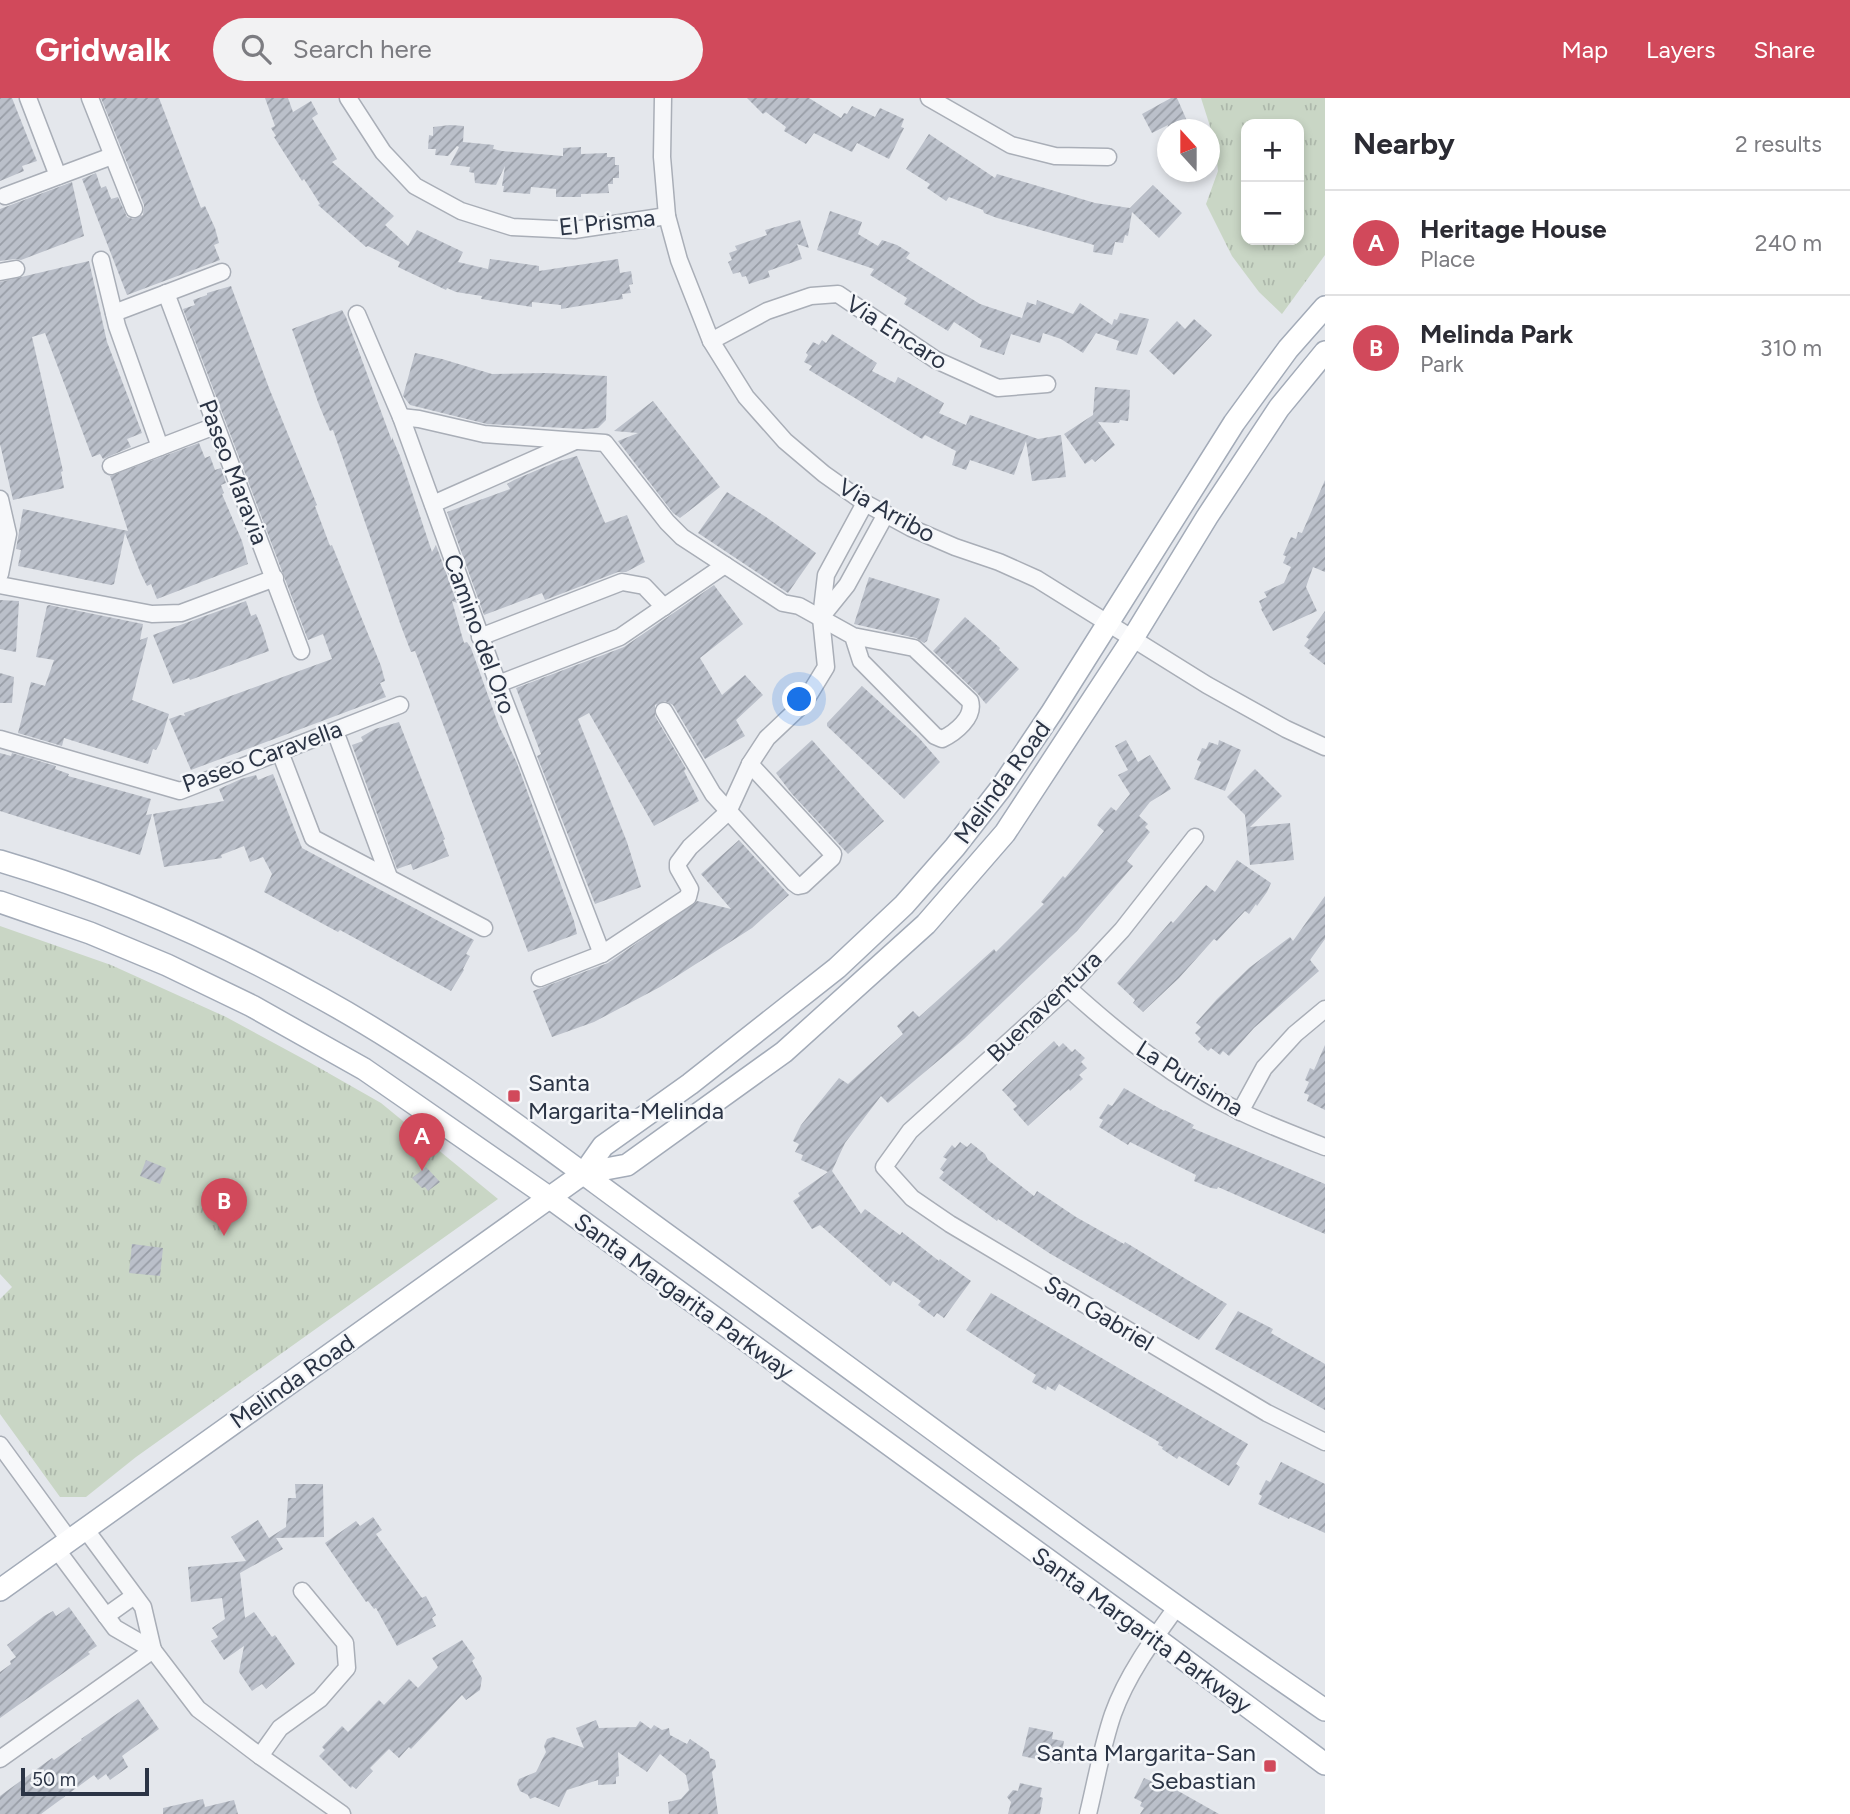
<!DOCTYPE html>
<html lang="en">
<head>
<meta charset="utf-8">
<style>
  :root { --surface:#fff; --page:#f2f2f3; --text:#2b2b33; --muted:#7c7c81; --line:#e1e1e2; --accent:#d1495b }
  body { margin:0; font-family:Figtree,sans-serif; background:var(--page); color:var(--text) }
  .controls { position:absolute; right:21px; top:21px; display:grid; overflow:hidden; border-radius:14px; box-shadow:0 4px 10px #0003 }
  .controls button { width:63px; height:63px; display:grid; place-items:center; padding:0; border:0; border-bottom:2px solid var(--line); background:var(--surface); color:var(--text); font:35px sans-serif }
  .compass { position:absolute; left:1157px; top:21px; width:63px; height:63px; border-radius:50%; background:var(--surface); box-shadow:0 4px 10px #0003; rotate:339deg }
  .scale { position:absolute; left:21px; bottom:18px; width:128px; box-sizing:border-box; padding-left:7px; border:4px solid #2b3445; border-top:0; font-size:19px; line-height:24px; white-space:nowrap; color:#2b3445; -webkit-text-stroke:5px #f4f6f9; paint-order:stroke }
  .you { position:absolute; left:800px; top:602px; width:24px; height:24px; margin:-18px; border:5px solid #fff; border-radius:50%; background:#1a73e8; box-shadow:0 0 0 10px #1a73e833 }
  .badge { display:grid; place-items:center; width:46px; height:46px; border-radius:50%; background:var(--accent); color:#fff; font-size:23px; font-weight:700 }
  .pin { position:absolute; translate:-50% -58px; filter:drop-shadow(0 2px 4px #0008) }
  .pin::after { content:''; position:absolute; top:37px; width:24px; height:21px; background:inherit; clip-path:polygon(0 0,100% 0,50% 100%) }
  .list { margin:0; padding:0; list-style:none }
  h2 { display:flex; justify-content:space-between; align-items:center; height:91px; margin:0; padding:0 28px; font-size:30px }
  h2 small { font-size:23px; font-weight:400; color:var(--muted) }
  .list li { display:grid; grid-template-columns:46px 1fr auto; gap:21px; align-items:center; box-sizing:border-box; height:105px; padding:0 28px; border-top:2px solid var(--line) }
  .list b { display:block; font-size:26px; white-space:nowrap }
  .list p { margin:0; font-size:23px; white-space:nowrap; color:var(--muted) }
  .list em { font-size:23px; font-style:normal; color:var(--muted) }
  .icon { flex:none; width:38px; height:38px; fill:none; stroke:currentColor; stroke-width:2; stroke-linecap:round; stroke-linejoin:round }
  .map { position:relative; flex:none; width:1325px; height:1716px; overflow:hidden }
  header { display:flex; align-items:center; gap:42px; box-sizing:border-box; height:98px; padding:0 35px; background:var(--accent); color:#fff }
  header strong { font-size:33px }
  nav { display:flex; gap:38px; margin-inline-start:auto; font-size:24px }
  .search { width:490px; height:63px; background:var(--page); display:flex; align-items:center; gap:18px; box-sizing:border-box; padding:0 24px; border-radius:38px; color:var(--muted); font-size:26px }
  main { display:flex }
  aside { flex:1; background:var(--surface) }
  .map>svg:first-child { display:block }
</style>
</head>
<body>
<header>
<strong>Gridwalk</strong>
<div class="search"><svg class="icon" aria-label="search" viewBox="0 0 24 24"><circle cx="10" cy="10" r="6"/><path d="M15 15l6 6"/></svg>Search here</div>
<nav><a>Map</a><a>Layers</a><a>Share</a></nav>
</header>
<main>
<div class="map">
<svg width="1325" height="1716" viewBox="0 0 1325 1716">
  <defs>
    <pattern id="park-tufts" width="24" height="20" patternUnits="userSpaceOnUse" patternTransform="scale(1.75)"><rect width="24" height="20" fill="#c9d6c5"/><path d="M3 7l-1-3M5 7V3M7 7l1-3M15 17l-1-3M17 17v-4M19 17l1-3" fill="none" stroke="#adb8ab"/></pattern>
    <pattern id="building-hatch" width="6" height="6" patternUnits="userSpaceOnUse" patternTransform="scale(1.75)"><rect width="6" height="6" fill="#bbc0ca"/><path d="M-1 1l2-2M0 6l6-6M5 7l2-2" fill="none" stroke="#989da6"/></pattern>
  </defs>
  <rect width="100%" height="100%" fill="#e4e7ec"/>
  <g fill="url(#park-tufts)" fill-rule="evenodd">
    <path d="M1201,0H1325V157L1282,216L1259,194L1232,158L1206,106L1218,73L1215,44ZM1246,26H1299V142H1246Z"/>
    <path d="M0,828L111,867L226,919L309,964L381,1005L498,1101L136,1359L86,1399H60L0,1316V1201L12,1189L0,1176Z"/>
  </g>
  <g fill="url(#building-hatch)">
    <path d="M0,0H12L37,63L22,68L24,73L0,83Z"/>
    <path d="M101,0H159L201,110L205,108L215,130L219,145L214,147L220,162L127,197L82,81L96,75L101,90L106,88L111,101L118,99L127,119L133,121L143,117L144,107Z"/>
    <path d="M265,0H288L293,14L311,3L318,16L312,20L337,61L332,64L394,118L385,127L408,148L417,132L463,154L458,164L488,171L490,161L539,168V173L618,161L620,175L631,173L633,186L629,187L631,195L622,196L623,201L561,211V207L532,204V209L481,201L482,198L456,194L447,190L446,192L398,169L400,164L368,148L366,149L318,107L320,106L304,81L302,83L274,39L276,38L271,30L275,28Z"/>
    <path d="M747,0H809L841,20L844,15L847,16L852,8L875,19L880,10L904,21L901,29L904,30L889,61L857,45L852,54L814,35L806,46L784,33L786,29L766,14L763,16Z"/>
    <path d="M1171,0H1177L1191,32H1167L1168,27L1152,35L1142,16Z"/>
    <path d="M450,27L464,28L463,44L494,47L493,51L502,53L563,58V50L581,49V56L607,55V59H615V67H619V80H613V86H608L609,95L581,96V99H556V91L531,89L530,96L503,94L504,88H502L505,68L496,87L475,85L474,75L469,74L470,69L450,67L459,49L457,48L448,58L435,57L436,51H428L429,37L433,38V29Z"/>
    <path d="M929,36L995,80L997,76L1095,105L1130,110L1153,87L1182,115L1159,140L1132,114L1128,138L1125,137L1123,145L1115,144L1112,157L1093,154L1094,147L997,120L984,115L983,112L949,99L946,103L927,90L930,86L906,71Z"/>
    <path d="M72,84L84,138L21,162L15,161L0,163V111Z"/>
    <path d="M830,113L862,124L858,136L878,148L882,142L897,147L910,155L906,160L980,206L1022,220L1027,204L1036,207L1037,202L1073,216L1080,205L1112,227L1114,221L1117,222L1120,215L1149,221L1137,257L1116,252L1119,243L1096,235L1083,255L1061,241L1043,235L1040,245L1011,236L1004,257L980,249L982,242L954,224L948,233L904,206L907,200L870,177L874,171L817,152Z"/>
    <path d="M800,122L809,150L797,146L802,161L768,173L770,179L749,186L746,178L742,179L740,174L733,176L728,164L732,162L729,155L737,152L735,148L767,137L765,132Z"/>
    <path d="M89,163L107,244L142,335L127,341L131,349L103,361L100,356L92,359L45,235L32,239L63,373L61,374L64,390L13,402L0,346V184Z"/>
    <path d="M231,188L269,290L317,407L315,408L330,448L332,447L381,568L385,583L380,585L386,599L191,672L169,621L180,617L185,618L184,615L332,561L323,536L308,542L183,211L195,207L193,202L207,197V195Z"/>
    <path d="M342,212L346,219L392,343V339L400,358L432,454L436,447L457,505L452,503L464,545L467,544L471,550L499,628L517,665L574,823L577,836L528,854L449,642L415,553L411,554L401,528L333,332L330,333L319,307L292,231Z"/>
    <path d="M1194,221L1212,237L1174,277L1149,253L1177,223L1185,231Z"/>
    <path d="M832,236L877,265L872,273L895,285L898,279L944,305L939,315L966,327L970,317L1038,341L1061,337L1066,379L1032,383L1026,343L1014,377L970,362L966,372L952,367L956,353L925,337L922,341L809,272L812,268L804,264L808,257L806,255L813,244L819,247L822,242L826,245Z"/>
    <path d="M415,255L442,261L492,276L545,275L607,278L606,322L598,330L583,331L487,326L410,307L403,298Z"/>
    <path d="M1095,289L1130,292L1129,315L1128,323L1120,322L1119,325L1098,324L1115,347L1095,364L1092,361L1085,366L1064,336L1093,317Z"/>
    <path d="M653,303L720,389L680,420L673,415L618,343L638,335L614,333Z"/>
    <path d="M199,345L205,360L210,358L215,372L221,370L226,385L221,387L224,395L222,396L242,443L248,466L157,501L151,486L147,488L140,474L125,435L114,486L111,487L18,468L21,452L16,451L23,411L128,433L110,378Z"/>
    <path d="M577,358L605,425L627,417L645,464L626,474H618L545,502L542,495L484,517L447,414L510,391L507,386L514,382L556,364Z"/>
    <path d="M1325,382V474L1313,469L1306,489L1317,513L1273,533L1261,511L1262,510L1259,503L1267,499L1264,494L1284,485L1291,469L1283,465L1286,458L1283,457L1291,439L1296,441L1298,434L1302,435Z"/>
    <path d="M727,394L766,419L816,455L788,495L698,435Z"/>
    <path d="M869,479L940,501L927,543L924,545L916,540L854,526Z"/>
    <path d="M714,487L743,526L700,560L722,597L745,577L763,597L736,622L745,638L705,661L673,607L665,603L655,607V618L686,671L684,673L699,703L654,728L589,615L578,621L627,744L641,789L595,806L537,658L541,656L516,590L624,549Z"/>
    <path d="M0,502L19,503L16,554L0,551Z"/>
    <path d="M246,503L251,518L256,516L262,530L269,553L190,582L189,580L173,586L153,537Z"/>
    <path d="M49,507L143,526L140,542L148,539L132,602L169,616L160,645L156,652L153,651L148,666L64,640L62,648L18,635L31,584L45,588L54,562L36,559L47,508Z"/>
    <path d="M1325,513V567L1309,555L1311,553L1304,548L1309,541L1306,539Z"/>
    <path d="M965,519L1000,550L999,552L1019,571L986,606L977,595L933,553Z"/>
    <path d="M0,575L14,579L12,605H0Z"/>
    <path d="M862,588L919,640L940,664L904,701L827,628V625Z"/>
    <path d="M399,624L445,741L443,742L449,758L413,772L411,766L397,771L352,647L363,643L361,639L375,631Z"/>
    <path d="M812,642L884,723L848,756L792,696L776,675Z"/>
    <path d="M1126,642L1138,664L1150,657L1171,691L1150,704L1139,718L1148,726L1145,729L1150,734L1127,763L1133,768L1077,833L964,941L888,1005L881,998L845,1045L832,1073L861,1116L865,1111L900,1137L902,1134L939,1163L940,1161L971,1183L944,1220L937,1215L934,1219L918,1207L921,1203L893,1183L890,1188L820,1127L812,1131L793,1103L800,1098L798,1095L828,1074L801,1062L803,1057L795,1054L799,1046L793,1043L801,1027L839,980L848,986L903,936L897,928L913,913L919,919L994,851L996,854L1044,806L1041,804L1063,778L1065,780L1104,733L1097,727L1100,722L1111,709L1116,713L1130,696L1118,677L1128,672L1115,648Z"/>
    <path d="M1219,642L1241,652L1225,693L1194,681L1201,664L1197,662L1202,650L1206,651L1209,644L1218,647Z"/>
    <path d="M0,655L11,658L12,655L56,668L55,671L69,676L68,678L151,701L146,717L152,716L140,757L0,713Z"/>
    <path d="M1255,671L1282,698L1250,729L1290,725L1294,762L1250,767L1245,717L1227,699Z"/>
    <path d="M273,676L302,750L474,842L466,856L470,858L463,871L464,872L451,893L340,832L338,834L264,794L272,776L263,759L250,764L244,748L221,757L222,760L164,769L153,716L224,703L219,691L241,681L256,677L258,682Z"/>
    <path d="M739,742L789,797L752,830L660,889L594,924L552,939L533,893L608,865L697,803L731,811L701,776Z"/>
    <path d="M1237,762L1271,785L1267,794L1257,808L1256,806L1249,816L1245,813L1217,843L1214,841L1179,880L1143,914L1133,905L1135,902L1117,885L1171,823L1173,825L1206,787L1215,794Z"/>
    <path d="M1325,798V841L1310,862L1319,873L1254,930L1229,958L1223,953L1220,957L1211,950L1208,953L1198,944L1201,941L1195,935L1201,929L1196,925L1217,901L1249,870L1290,839L1293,843Z"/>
    <path d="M1054,943L1059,949L1063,945L1072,954L1075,951L1085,960L1081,964L1087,970L1079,977L1083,981L1070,993L1069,991L1064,995L1028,1028L1013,1011L1017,1008L1002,992Z"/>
    <path d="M1325,947V1012L1307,1003L1309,997L1304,995L1309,984L1305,982L1310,970L1314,972Z"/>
    <path d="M1124,990L1164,1013L1165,1012L1194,1027L1192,1030L1325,1086V1136L1218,1089L1217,1091L1211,1090L1194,1083L1196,1077L1130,1044L1128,1047L1099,1029L1103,1022L1099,1020L1108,1006L1112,1008Z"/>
    <path d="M960,1044L967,1049L971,1045L985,1056L988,1062L1034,1098L1037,1093L1076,1119L1124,1146L1125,1144L1227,1206L1199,1242L1049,1155L998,1121L997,1123L939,1080L944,1074L940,1071L947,1061L943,1059L952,1047L955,1050Z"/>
    <path d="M146,1062L166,1070L160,1086L140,1078Z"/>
    <path d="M426,1069L440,1084L428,1093L425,1089L422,1090L412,1080Z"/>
    <path d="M132,1146L163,1150L160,1178L129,1175Z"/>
    <path d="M991,1195L1248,1346L1236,1366L1240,1369L1229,1388L1179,1358L1177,1361L1162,1351L1163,1349L1158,1347L1159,1344L1059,1286L1055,1293L1047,1288L1046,1292L1032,1284L1036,1277L966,1232Z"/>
    <path d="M1238,1213L1273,1231L1271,1235L1325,1266V1312L1215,1251Z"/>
    <path d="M1281,1364L1325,1386V1435L1290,1419L1289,1421L1258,1406L1262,1398L1259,1396L1266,1382L1270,1384Z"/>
    <path d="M295,1386H323L324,1439L276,1440L283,1451L240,1475L245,1520L254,1514L272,1539L275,1537L295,1566L266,1591L262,1586L252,1593L239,1574L244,1548L224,1562L211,1543L218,1539L212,1530L225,1521L222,1500L191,1504L188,1469L246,1463L231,1439L258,1422L269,1440L286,1429L288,1400H296Z"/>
    <path d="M373,1419L382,1432L376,1436L422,1500L426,1498L436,1517L432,1520L436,1528L397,1548L376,1510L374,1511L368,1503L366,1504L325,1445L356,1423L360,1428Z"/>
    <path d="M69,1509L97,1548L88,1554L90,1556L0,1620V1574L11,1566L10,1563L16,1559L7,1547L44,1518L53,1513L56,1518Z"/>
    <path d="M462,1542L475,1560L472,1563L482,1580L480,1592L466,1602L462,1597L411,1651L409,1649L399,1660L389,1651L370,1670L373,1673L356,1691L352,1688L351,1690L319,1658L325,1652L322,1649L342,1628L348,1634L379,1602L384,1607L409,1581L418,1590L438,1569L432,1560Z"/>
    <path d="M138,1601L159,1631L122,1658L128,1669L110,1682L106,1676L98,1682L94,1677L41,1716H0V1698L52,1660L54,1662L82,1642L81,1641Z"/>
    <path d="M596,1622L599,1630L636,1629L640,1623L651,1631L654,1627L662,1632L669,1630L670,1637L687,1646L690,1641L709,1654L710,1660L715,1662L716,1669L712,1674L718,1716H669L668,1704L681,1701L689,1692L686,1677L660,1656L647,1674L618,1654L619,1678L616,1679V1686L598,1687V1682L567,1692L559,1709L535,1699L530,1701L528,1697L520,1693L517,1686L519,1681L536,1674L546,1654L544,1648L547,1641L553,1639L584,1650L576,1630Z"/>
    <path d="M1029,1629L1053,1634L1052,1641L1064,1643L1060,1666L1022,1658Z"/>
    <path d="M1144,1680L1151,1683L1157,1681L1219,1716H1140L1144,1710L1140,1708L1142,1704L1134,1700Z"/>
    <path d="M1020,1685L1042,1690L1040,1699L1043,1700L1040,1716H1008L1011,1704L1007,1699L1013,1692L1018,1693Z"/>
    <path d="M203,1701L205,1709L234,1702L238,1716H163V1710Z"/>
  </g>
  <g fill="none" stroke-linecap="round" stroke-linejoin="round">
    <defs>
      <g id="minor">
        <path d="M28,0L58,78"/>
        <path d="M90,0L134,111"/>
        <path d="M348,0L383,54L415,88L461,113L512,129L574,132L667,118"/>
        <path d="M663,0L662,59L667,118L679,162L711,243L746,299L785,343L824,376L865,405L911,430L955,449L999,464L1037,481L1207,587L1286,631L1325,649"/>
        <path d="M929,0L1011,47L1055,58L1108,59"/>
        <path d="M5,98L112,58"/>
        <path d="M101,162L117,228L160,349"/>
        <path d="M0,174L16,171"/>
        <path d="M166,195L301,553"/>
        <path d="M114,215L222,174"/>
        <path d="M357,216L401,319L498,586L602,856"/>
        <path d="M711,243L767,213L811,198L838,196L936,262L998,290L1047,286"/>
        <path d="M401,319L419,321L484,336L605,345L667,424L682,439L783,505L799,508L853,538L914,550L970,603C975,619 955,635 942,641L935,638L861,563L853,538"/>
        <path d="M111,368L215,328"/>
        <path d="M0,401L8,436L0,476"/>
        <path d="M433,406L573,344"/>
        <path d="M0,487L152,516L181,515L275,480"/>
        <path d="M822,518L847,487L886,416"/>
        <path d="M480,539L622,484L644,488L664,509"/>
        <path d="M498,586L620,539L725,467"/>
        <path d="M664,613L713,696L794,785L798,788L803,787L832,760L833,756L750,666"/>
        <path d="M335,633L389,779"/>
        <path d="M0,641L180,693L400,607"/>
        <path d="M280,654L313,740L484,830"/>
        <path d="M1195,739L1122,832L1068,890L910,1033L884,1069L912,1100L950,1126L1267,1315L1325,1344"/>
        <path d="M540,880L602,856L688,799L690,791L678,770V765L690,749L728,714L750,666L767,640L804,605L826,569L821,520L826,477L865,405"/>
        <path d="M1068,890C1120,937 1177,983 1241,1014C1268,1027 1297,1038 1325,1049"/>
        <path d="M1240,1014L1264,970L1295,936L1325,911"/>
        <path d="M0,1347L70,1443"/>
        <path d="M86,1432L143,1509L153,1552"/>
        <path d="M57,1452L115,1530L153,1552L198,1611L260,1658L342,1716"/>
        <path d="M106,1518L134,1498"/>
        <path d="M260,1658L280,1630L320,1601L347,1570L345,1545L302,1493"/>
        <path d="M0,1661L153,1552"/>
        <path d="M1088,1716C1096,1683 1102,1648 1113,1616C1127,1577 1152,1543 1176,1510"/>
      </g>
      <g id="major">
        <path d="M0,763C112,796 219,843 321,900C446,969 559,1059 674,1142C891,1299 1104,1461 1325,1612"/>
        <path d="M0,804L90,835L167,867L252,908L364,971L550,1100L1154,1539L1325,1666"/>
        <path d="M584,1075L627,1067L784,954L926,826L1005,735L1133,540L1207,419L1279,310L1325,254"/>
        <path d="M0,1492L584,1075L603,1048L690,986L837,870L904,807L955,749L1001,690L1052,614L1234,325L1288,251L1325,209"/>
      </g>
    </defs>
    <use href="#minor" stroke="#a9aeb7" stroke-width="19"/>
    <use href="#major" stroke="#a3abb8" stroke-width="24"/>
    <use href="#minor" stroke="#f7f8fa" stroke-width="16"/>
    <use href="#major" stroke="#fff" stroke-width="21"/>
  </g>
  <g fill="#d1495b" stroke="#f4f6f9" stroke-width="2.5">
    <rect x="507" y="991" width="14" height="14" rx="3.5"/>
    <rect x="1263" y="1661" width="14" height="14" rx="3.5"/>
  </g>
  <g text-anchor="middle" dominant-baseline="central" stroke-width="5" stroke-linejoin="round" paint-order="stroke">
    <g font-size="24" fill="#2b3445" stroke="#f4f6f9">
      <text transform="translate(607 124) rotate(-6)">El Prisma</text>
      <text transform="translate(897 234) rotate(33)">Via Encaro</text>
      <text transform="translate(234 374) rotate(69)">Paseo Maravia</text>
      <text transform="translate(887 412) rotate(29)">Via Arribo</text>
      <text transform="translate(480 536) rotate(70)">Camino del Oro</text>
      <text transform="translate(262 658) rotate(-20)">Paseo Caravella</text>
      <text transform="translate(1002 684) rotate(-54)">Melinda Road</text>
      <text transform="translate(1044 908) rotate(-44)">Buenaventura</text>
      <text transform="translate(1190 980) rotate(32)">La Purisima</text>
      <text transform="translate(684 1198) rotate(36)">Santa Margarita Parkway</text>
      <text transform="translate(1099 1215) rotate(31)">San Gabriel</text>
      <text transform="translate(292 1283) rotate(-35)">Melinda Road</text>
      <text transform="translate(1142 1532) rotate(36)">Santa Margarita Parkway</text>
    </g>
    <g font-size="24" fill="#2b3445" stroke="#f4f6f9" text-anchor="start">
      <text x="528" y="984">Santa<tspan x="528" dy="28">Margarita-Melinda</tspan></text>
      <text x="1256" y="1654" text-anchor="end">Santa Margarita-San<tspan x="1256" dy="28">Sebastian</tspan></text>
    </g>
  </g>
</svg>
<div class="controls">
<button>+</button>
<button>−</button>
</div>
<svg class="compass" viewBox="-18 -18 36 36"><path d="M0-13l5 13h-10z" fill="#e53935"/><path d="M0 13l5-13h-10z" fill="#7c7c81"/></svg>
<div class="scale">50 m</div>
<div class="you"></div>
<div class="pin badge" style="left:422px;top:1073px">A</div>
<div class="pin badge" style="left:224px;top:1138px">B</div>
</div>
<aside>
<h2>Nearby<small>2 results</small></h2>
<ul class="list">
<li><span class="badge">A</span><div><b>Heritage House</b><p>Place</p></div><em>240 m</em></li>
<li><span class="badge">B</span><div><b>Melinda Park</b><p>Park</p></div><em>310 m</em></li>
</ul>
</aside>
</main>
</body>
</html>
